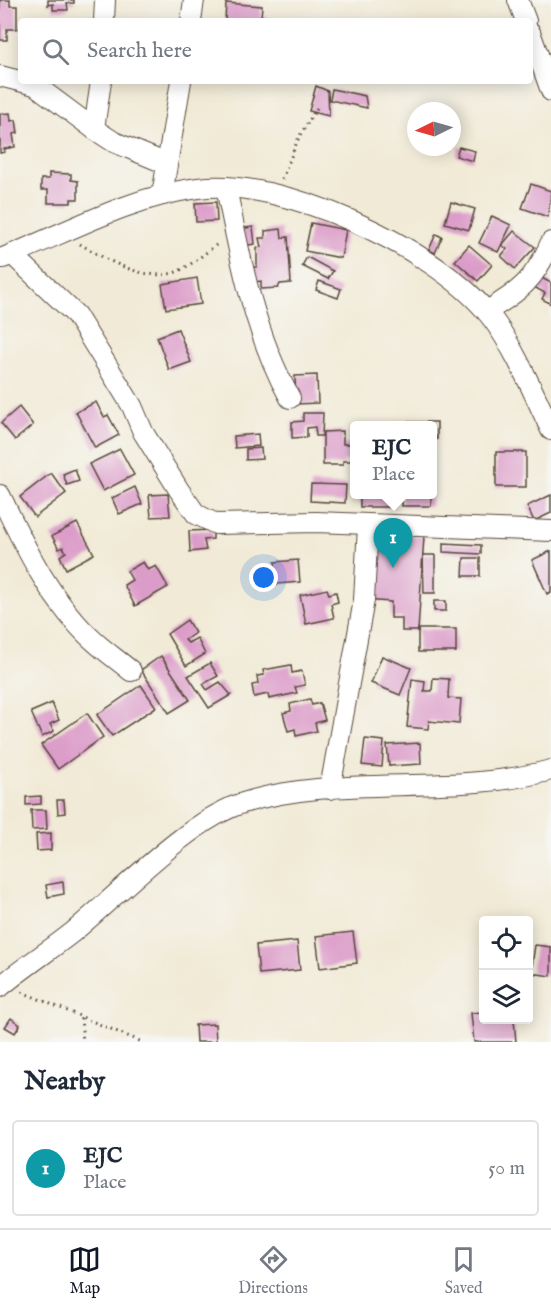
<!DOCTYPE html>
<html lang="en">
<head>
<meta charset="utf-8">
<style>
  :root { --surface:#fff; --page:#f6f6f7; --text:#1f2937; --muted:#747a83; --line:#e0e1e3; --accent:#111827 }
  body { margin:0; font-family:"IM FELL English",serif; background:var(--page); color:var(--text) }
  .controls { position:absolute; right:18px; bottom:18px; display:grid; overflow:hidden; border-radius:6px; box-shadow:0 3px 15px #0003 }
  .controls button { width:54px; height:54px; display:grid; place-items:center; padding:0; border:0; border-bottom:2px solid var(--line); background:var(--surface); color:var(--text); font:30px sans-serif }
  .compass { position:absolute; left:407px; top:102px; width:54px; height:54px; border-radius:50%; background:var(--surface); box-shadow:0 3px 15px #0003; rotate:265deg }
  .you { position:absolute; left:264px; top:578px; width:21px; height:21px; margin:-15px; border:4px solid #fff; border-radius:50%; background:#1a73e8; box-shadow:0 0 0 9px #1a73e833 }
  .badge { display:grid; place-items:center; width:39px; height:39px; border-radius:50%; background:var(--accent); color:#fff; font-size:20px; font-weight:700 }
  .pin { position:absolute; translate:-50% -50px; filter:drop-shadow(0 2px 3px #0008) }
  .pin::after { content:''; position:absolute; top:32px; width:21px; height:18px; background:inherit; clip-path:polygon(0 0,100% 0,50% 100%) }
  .popup { position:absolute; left:350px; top:421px; width:87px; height:78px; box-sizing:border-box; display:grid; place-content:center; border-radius:6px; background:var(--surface); filter:drop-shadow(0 2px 4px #0005); font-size:20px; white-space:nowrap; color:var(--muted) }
  .popup b { font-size:22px; color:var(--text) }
  .popup::after { content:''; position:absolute; left:50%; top:100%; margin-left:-12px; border:12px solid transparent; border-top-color:var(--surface) }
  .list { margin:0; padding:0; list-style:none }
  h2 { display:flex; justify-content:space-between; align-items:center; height:78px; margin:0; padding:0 24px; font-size:26px }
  h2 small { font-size:20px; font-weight:400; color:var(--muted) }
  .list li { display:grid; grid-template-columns:39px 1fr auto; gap:18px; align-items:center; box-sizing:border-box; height:96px; margin:0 12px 12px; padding:0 12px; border:2px solid var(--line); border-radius:6px }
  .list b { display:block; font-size:22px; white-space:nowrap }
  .list p { margin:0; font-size:20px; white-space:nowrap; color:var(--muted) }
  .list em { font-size:20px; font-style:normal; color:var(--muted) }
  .icon { flex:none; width:33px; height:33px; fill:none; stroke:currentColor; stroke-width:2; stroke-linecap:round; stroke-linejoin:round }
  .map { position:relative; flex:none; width:551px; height:1042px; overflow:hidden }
  .search { position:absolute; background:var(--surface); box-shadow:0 3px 15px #0003; left:18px; right:18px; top:18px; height:66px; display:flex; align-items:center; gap:15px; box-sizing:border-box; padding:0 21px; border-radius:6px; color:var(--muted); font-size:22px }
  .sheet { height:186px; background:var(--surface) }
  nav { display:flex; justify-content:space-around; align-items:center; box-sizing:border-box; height:84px; border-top:2px solid var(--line); background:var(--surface); font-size:16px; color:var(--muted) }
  nav a { display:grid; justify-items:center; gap:3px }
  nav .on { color:var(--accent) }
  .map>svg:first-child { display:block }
</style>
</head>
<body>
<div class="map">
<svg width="551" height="1042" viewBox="0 0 551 1042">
  <rect width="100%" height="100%" fill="#f6f6f2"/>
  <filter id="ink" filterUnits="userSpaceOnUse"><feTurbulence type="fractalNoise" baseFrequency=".0167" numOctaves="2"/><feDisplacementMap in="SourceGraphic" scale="12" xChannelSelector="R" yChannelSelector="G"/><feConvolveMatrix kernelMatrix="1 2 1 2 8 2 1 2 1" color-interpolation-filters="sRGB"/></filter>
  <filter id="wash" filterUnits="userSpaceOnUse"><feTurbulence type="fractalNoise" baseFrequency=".008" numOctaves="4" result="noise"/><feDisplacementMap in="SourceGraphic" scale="24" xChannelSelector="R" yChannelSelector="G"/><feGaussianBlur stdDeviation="1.35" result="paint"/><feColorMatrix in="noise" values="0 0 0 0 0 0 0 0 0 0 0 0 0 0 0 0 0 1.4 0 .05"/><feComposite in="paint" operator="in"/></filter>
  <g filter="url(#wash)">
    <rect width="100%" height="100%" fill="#f1ead6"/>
    <g id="blocks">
      <g fill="#dc9cc9">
        <path d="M0,0H10V6H17V29H7V40H0Z"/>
        <path d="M48,0H74V3H67L68,10H53V4L48,5Z"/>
        <path d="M226,3L262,6L261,17H267L266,21H225Z"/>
        <path d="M316,86L328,91L329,116L309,111Z"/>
        <path d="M332,89L365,96L367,108L330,100Z"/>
        <path d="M10,113L11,121L16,120L18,133L13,134L15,147L4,149L5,152L0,153V114Z"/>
        <path d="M459,147L475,151L473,161L456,156Z"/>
        <path d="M49,173L71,174V180L78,181V199H71V203H48V190H41V179H49Z"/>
        <path d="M531,184L551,191L548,217L522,208Z"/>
        <path d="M216,202L217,221L196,222L195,203Z"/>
        <path d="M451,202L475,209L469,230L445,223Z"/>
        <path d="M492,216L511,225L498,252L479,243Z"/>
        <path d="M311,223L346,230L341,258L305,251Z"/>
        <path d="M253,227L255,244L241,246L238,229Z"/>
        <path d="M281,229L282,238L288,237L291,283L280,284L278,288L261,289V281L254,282L251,267H257V248L261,247L259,238H265V231Z"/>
        <path d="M514,231L535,247L515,269L501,256L507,249L502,245Z"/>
        <path d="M436,234L442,237L435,253L429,250Z"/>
        <path d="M469,245L492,265L478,281L455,261Z"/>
        <path d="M307,257L333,271L328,279L302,266Z"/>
        <path d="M540,277L551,283V304L542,299L545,293L534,287Z"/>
        <path d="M197,278L201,304L166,309L162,284Z"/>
        <path d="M319,281L341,289L338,298L316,290Z"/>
        <path d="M178,329L191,362L169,370L157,337Z"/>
        <path d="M317,375L318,403L296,404L295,376Z"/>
        <path d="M96,402L104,417L108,415L119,435L95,448L76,412Z"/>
        <path d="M19,407L33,425L15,440L1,423Z"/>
        <path d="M303,413H323L322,436H316L315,427L307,428V437L292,438V422L303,421Z"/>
        <path d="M406,422H437V439H432V426H406Z"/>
        <path d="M343,431V444H354V461H343V465H323V432Z"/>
        <path d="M258,434L259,446L235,448L234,436Z"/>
        <path d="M261,448L262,459L246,460V449Z"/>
        <path d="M120,449L134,475L103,491L89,464Z"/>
        <rect x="496" y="452" width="30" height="35"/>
        <path d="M75,469L79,481L67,485L63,474Z"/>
        <path d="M51,473L66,493L35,517L20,497Z"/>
        <path d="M311,484L346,485L345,503L310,501Z"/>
        <path d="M135,487L142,504L119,514L112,498Z"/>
        <path d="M168,494L170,516L151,517L149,495Z"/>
        <rect x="360" y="494" width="31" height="13"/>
        <rect x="402" y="494" width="29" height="12"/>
        <path d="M551,495V513L534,521L527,506Z"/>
        <path d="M77,523L94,554L66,569L60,556L66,552L63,547L59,549L52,536Z"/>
        <path d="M213,530V539L204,540L206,550L190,552L189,531Z"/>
        <path d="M368,536H424L418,631H402V618H391V602L364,600Z"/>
        <path d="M443,543L481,545V554L443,552Z"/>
        <path d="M551,551V592L547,594L532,560Z"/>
        <path d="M423,555H435V593H424Z"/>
        <path d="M464,558H480V576H463Z"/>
        <path d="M298,560L300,582L277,584L275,562Z"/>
        <path d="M143,562L148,570L156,566L168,587L135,606L124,585L132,580L127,571Z"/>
        <path d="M327,589L329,594L336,592L338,602L331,604L334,618L306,624L300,595Z"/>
        <rect x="434" y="601" width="12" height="10"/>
        <path d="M187,620L195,633L185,640L188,643L197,638L205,654L186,666L167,634Z"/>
        <rect x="418" y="629" width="38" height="23"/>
        <path d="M161,656L190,700L169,713L141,670Z"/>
        <path d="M382,656L411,668L400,695L371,683Z"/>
        <path d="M210,663L218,676L203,684L207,690L220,682L231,695L209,708L188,676Z"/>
        <path d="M291,665L292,673L302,671L305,685L295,687L297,693L269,699L268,694L254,697L252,685L258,684L257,676L264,675L263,670Z"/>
        <path d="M433,678L449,679L448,698L461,699L459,724L429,721L428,729L407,727L412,679L425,681L424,691H432Z"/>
        <path d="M141,685L156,707L112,736L97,715Z"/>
        <path d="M310,699L312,705L320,703L325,720L315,723L317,731L296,736L295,729L288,731L283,713L291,711L290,704Z"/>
        <path d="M52,703L59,720L50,724L54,731L42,737L31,712Z"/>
        <path d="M87,713L103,737L58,769L41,745Z"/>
        <path d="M365,739L384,741L382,767L362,765Z"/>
        <path d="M420,743L421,764L389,766L387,745Z"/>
        <path d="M41,796V804L26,805V797Z"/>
        <path d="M57,800H64L65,813L58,814Z"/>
        <path d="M31,810H46L47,829L32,830Z"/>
        <path d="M51,833V850L37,851L36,834Z"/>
        <path d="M63,882L64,894L48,897L46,885Z"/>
        <path d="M353,932L357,963L320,968L316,936Z"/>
        <path d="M297,941L300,970L259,974L256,945Z"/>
        <path d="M535,945L551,947V976L531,973Z"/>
        <path d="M484,1012V1020H514L516,1042H474L471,1013Z"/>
        <path d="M11,1018L20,1025L15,1033L5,1027Z"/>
        <path d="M215,1024L216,1042H196L195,1025Z"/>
      </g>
    </g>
  </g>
  <g filter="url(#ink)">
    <use href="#blocks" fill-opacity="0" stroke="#56473a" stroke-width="1.5"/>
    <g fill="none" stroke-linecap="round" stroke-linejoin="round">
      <defs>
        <g id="minor">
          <path d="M518,0L526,21"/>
          <path d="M104,21L105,0"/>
          <path d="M191,21L194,0"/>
          <path d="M530,32L551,91"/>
          <path d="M0,76L35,85L94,129L114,142L167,164"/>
          <path d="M94,129L101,81"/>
          <path d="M226,187C240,258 254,333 290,398"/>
          <path d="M162,195L181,81"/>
          <path d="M12,254L76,315L132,406L143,432L179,490L196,514L216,524L316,522L551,531"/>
          <path d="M3,258C66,233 129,197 198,188C282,177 432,247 486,311C511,339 535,396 551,430"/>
          <path d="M487,311C521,291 535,279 551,242"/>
          <path d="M0,495C25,547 51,603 95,642C106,652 119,661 131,671"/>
          <path d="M330,789L364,600L368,526"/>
          <path d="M0,987C24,967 49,951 73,932C118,895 190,819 243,803C339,773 452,797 551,770"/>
        </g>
      </defs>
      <use href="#minor" stroke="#56473a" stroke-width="22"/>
      <g stroke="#56473a" stroke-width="3" stroke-dasharray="1.5 4.5" stroke-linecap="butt">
        <path d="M282,179L299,137L317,108"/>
        <path d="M80,244C105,259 146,283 176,272C191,266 206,252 219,243"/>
        <path d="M22,992L142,1042"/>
        <path d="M81,1018L83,1042"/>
      </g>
      <use href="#minor" stroke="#fff" stroke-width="20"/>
    </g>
  </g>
</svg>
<div class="controls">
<button><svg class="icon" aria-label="locate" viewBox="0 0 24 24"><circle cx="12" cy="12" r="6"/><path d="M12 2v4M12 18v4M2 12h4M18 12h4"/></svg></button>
<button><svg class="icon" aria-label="layers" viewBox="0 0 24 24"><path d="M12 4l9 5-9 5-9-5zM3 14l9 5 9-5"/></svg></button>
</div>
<svg class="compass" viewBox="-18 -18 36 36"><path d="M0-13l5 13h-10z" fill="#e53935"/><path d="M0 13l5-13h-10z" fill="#747a83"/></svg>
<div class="you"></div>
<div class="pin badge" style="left:393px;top:568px;background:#0f9aa8">1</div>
<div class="popup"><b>EJC</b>Place</div>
<div class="search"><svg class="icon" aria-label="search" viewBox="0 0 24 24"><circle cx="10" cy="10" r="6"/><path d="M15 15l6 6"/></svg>Search here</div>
</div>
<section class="sheet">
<h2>Nearby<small></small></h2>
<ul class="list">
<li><span class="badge" style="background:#0f9aa8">1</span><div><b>EJC</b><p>Place</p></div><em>50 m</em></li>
</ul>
</section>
<nav>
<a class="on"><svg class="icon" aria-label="map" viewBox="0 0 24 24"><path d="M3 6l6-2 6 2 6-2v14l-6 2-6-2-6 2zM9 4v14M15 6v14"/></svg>Map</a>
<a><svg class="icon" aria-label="directions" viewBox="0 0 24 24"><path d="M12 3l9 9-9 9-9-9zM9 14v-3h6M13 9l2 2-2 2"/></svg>Directions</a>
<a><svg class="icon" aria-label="saved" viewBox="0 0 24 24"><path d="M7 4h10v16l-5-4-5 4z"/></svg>Saved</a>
</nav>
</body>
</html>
